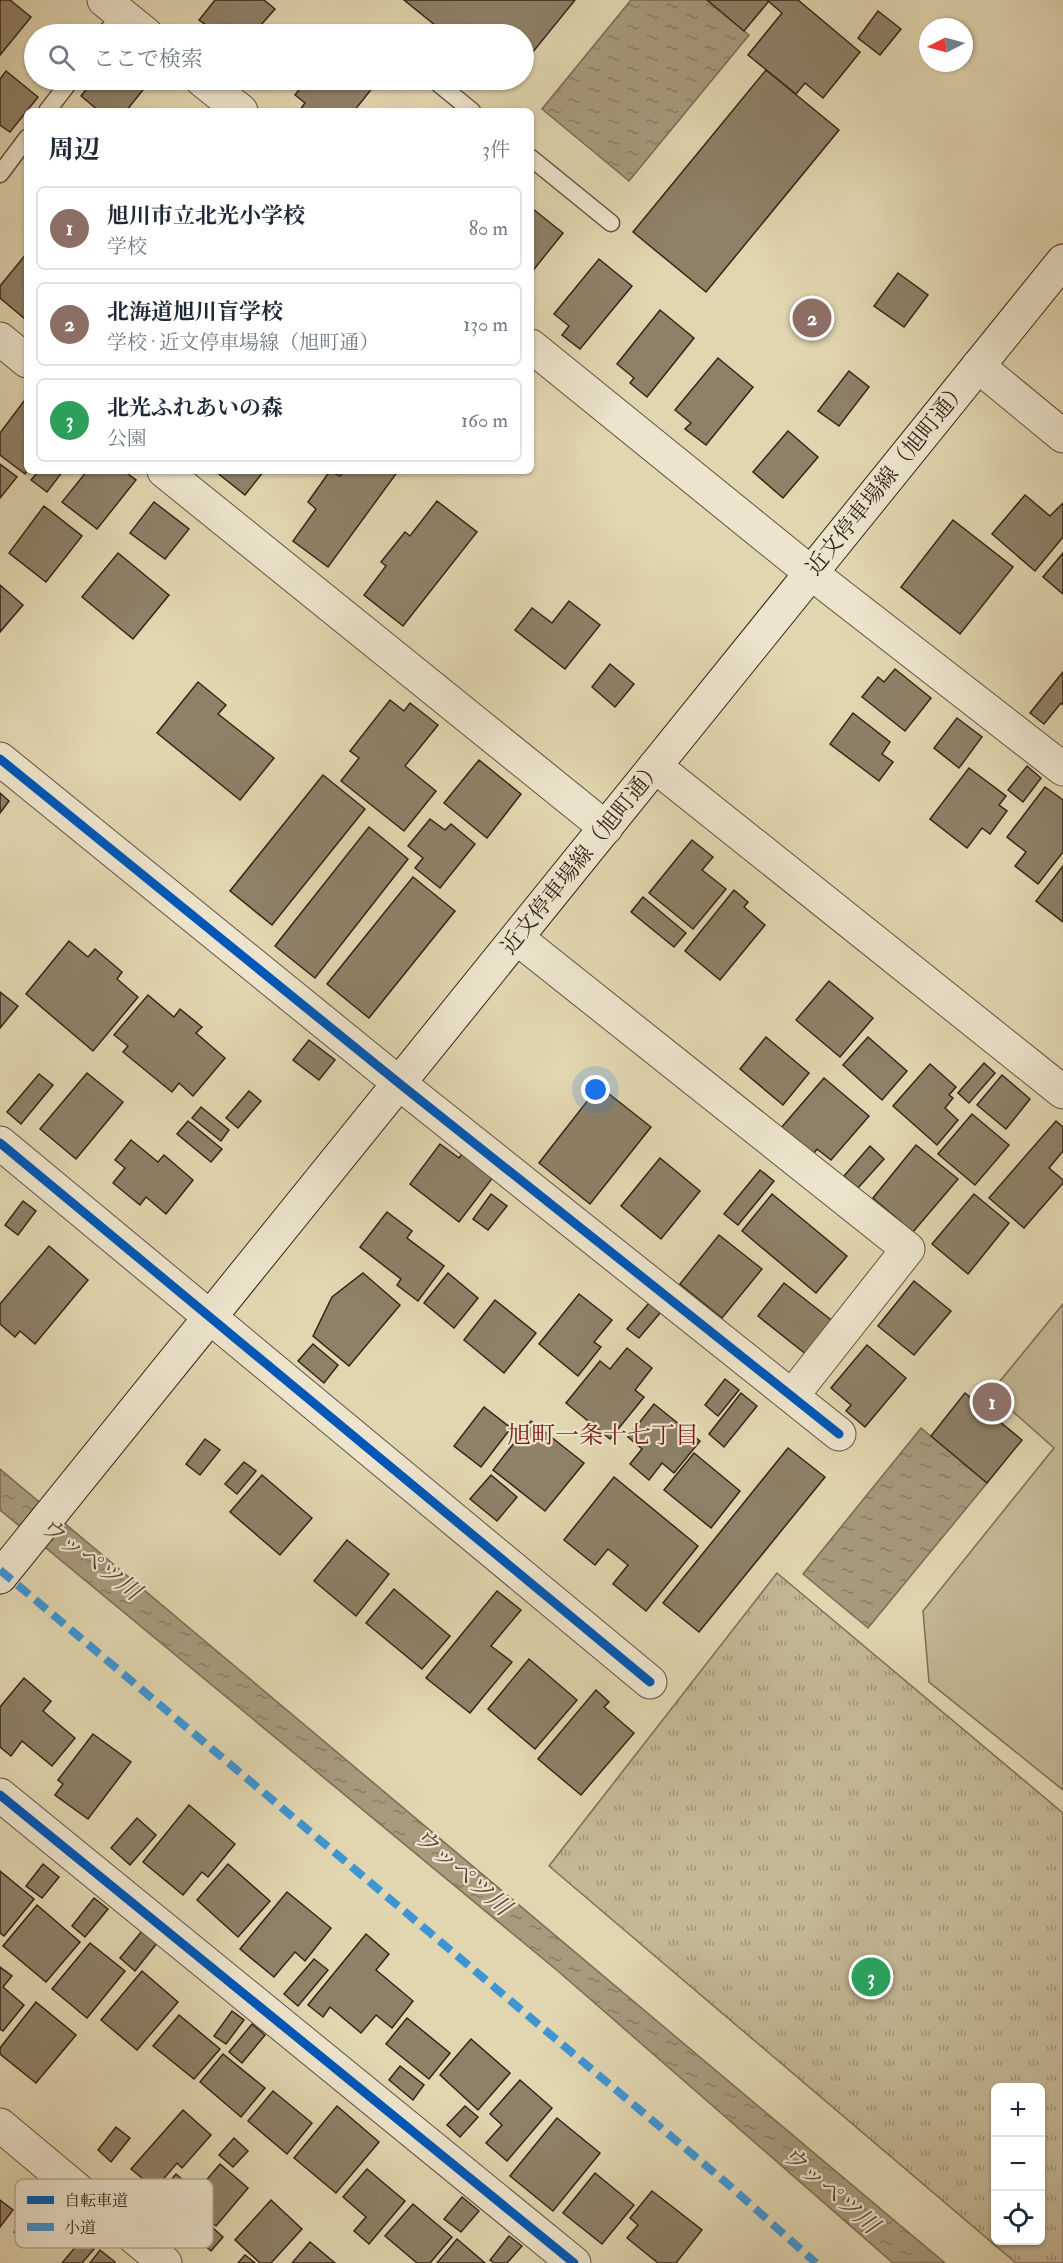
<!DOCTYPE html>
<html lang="ja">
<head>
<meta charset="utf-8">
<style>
  :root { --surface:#fff; --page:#f2f2f3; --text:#1f2937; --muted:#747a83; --line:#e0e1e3; --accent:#b45309 }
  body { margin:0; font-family:"IM FELL Double Pica","Noto Serif JP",serif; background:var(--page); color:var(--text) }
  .controls { position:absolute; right:18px; bottom:18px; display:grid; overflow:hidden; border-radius:9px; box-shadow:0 2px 4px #0004 }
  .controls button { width:54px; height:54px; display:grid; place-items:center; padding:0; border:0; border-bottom:2px solid var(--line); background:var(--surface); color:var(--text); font:30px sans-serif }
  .compass { position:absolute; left:919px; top:18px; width:54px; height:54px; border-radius:50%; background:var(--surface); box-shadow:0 2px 4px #0004; rotate:264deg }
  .you { position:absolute; left:596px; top:1090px; width:21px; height:21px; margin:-15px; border:4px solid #fff; border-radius:50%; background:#1a73e8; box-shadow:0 0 0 9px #1a73e833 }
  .badge { display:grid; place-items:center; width:39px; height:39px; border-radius:50%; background:var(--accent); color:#fff; font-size:20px; font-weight:700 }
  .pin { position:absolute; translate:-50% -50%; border:3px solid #fff; box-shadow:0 2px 6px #0006 }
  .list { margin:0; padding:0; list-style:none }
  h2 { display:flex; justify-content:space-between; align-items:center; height:78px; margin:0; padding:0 24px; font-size:26px }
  h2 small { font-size:20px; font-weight:400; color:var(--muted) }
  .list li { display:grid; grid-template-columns:39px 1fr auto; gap:18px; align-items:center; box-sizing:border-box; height:84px; margin:0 12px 12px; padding:0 12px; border:2px solid var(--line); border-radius:9px }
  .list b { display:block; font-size:22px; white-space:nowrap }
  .list p { margin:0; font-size:20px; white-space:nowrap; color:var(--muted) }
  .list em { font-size:20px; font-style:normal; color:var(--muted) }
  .icon { flex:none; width:33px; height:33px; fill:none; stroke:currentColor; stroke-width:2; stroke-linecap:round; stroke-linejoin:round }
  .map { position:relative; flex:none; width:1063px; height:2263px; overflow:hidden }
  .search { position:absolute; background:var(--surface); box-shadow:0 2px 4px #0004; left:24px; top:24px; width:510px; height:66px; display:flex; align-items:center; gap:15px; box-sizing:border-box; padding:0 21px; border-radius:33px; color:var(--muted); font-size:22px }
  .panel { position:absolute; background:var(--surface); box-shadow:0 2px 4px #0004; left:24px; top:108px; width:510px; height:366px; border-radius:9px }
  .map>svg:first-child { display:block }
</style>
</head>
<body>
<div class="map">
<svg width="1063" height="2263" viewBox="0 0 1063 2263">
  <defs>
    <pattern id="park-tufts" width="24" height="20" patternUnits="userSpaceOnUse" patternTransform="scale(1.5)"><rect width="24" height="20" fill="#c4b896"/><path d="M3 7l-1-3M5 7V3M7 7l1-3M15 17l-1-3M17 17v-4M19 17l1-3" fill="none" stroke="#a0957a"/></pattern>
    <pattern id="water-ripples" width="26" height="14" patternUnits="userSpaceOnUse" patternTransform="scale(1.5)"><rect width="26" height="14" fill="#a79a7d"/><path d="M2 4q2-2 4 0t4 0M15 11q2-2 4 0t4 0" fill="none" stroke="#897d66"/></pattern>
  </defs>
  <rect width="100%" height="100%" fill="#e1d6b0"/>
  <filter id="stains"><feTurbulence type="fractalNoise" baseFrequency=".00333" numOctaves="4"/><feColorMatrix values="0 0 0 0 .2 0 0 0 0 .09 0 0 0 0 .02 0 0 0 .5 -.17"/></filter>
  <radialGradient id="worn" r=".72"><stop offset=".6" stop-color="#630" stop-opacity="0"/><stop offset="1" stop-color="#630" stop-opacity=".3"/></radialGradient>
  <path fill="#c4b896" stroke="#7c6e58" stroke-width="1.5" d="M1063,1304V1790L929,1682L923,1611L1054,1448L991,1392Z"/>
  <path fill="url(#park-tufts)" stroke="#7c6e58" stroke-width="1.5" fill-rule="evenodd" d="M777,1573L1063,1813V2263H1016L549,1866ZM996,2088H1040V2240H996Z"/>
  <g fill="url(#water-ripples)" stroke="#796b55" stroke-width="1.5">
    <path d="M631,0H707L749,35L629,181L542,109Z"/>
    <path d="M921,1428L987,1483L868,1628L803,1574Z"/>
    <path d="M0,1469L945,2263H893L559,1972L0,1510Z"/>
  </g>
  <g fill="#8e8168" stroke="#352519" stroke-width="1.5">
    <path d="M0,0H10L31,17L0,55Z"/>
    <path d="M215,0H264L275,9L253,34H206L204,33L209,27L199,20Z"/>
    <path d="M404,0H575L524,63V34H446Z"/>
    <path d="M707,0H767L769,1L744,31Z"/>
    <path d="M767,0H798L860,52L823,98L805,83L796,94L748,55L782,13Z"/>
    <path d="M878,11L901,29L880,55L858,38Z"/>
    <path d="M766,70L839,130L706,292L633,232Z"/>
    <path d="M6,71L38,97L10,132L0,125V79Z"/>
    <path d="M94,80H130L143,90L126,111H99L81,96Z"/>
    <path d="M307,80H365L374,86L354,111H299L305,103L295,95Z"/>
    <path d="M533,209L563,233L531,273V212Z"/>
    <path d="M27,253V316L25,319L0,298V286Z"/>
    <path d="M599,259L632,286L580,349L562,335L569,326L554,314Z"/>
    <path d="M898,273L928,295L904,327L874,306Z"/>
    <path d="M660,310L694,338L647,397L630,383L634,378L617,364Z"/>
    <path d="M718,358L753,387L706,445L685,429L691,423L675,410Z"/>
    <path d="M849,371L869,387L839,426L818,411Z"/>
    <path d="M24,401L27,403V471L25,474L0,455V433Z"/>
    <path d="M788,431L818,457L783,498L753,472Z"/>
    <path d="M0,464L17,477L0,498Z"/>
    <path d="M39,471H63L47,492L31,480Z"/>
    <path d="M87,471H124L136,480L97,529L62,502Z"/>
    <path d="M215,471H264L245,495Z"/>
    <path d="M330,471L340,476L344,471H398L328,567L293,541L316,509L308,502Z"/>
    <path d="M1025,495L1050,516L1063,503V537L1035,571L992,534Z"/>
    <path d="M437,501L477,532L403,626L364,595L386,566L381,562L405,532L410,536Z"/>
    <path d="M154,502L189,529L165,559L130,533Z"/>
    <path d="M44,506L82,536L46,582L9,553Z"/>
    <path d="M953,520L1013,567L960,634L901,587Z"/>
    <path d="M118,553L169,595L133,639L82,597Z"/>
    <path d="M1063,553V594L1043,577Z"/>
    <path d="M0,585L23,605L0,632Z"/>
    <path d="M569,601L600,625L565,669L515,630L532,608L552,623Z"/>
    <path d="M610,664L634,684L615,707L592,687Z"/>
    <path d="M895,669L931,698L905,731L862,697L878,677L884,682Z"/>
    <path d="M1063,672V705L1061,703L1044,724L1030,713Z"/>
    <path d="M198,682L226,705L218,714L274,758L240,800L157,733Z"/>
    <path d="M390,700L404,711L410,703L438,725L405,766L436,791L404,831L341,781L359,758L350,751Z"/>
    <path d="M853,713L890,742L882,754L893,762L879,781L830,744Z"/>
    <path d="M957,718L982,737L959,768L934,748Z"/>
    <path d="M479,760L521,794L487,838L444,803Z"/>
    <path d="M1027,766L1041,778L1023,802L1008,790Z"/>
    <path d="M969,768L1006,796L999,805L1007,811L990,834L982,828L967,848L930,819Z"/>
    <path d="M323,775L365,809L272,925L230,891Z"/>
    <path d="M1045,787L1063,800V852L1038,884L1015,866L1026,852L1007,837Z"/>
    <path d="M0,793L9,801L0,813Z"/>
    <path d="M430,819L445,830L451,824L475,844L440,888L415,868L423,858L408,846Z"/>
    <path d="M369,827L408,859L315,978L275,946Z"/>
    <path d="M692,840L713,857L702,870L726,889L693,929L649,893Z"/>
    <path d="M1063,866V922L1036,901Z"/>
    <path d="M413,877L455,911L369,1018L327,984Z"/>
    <path d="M734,890L748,902L744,907L765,925L720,980L685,951Z"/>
    <path d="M643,897L686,933L674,947L631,912Z"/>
    <path d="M69,941L88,957L95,949L122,972L117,979L138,997L93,1051L26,994Z"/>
    <path d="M829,981L873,1018L840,1057L796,1020Z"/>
    <path d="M0,992L18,1006L0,1028Z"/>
    <path d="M148,995L174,1017L180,1009L202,1027L196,1033L225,1058L193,1096L179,1083L172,1092L123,1052L128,1046L114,1035Z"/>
    <path d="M766,1037L809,1073L783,1105L740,1069Z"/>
    <path d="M868,1037L907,1071L882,1100L843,1065Z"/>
    <path d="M309,1040L335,1060L319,1080L293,1060Z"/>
    <path d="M984,1063L995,1073L969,1103L958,1093Z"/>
    <path d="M930,1064L956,1087L949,1095L953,1098L945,1108L958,1120L937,1145L893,1106Z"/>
    <path d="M87,1073L123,1102L76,1159L40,1129Z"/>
    <path d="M39,1074L53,1085L21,1124L7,1112Z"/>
    <path d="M1002,1075L1030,1099L1006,1129L977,1105Z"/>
    <path d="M824,1078L869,1116L831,1160L817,1149L812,1156L781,1128Z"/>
    <path d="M599,1086L651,1127L590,1204L539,1163Z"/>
    <path d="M249,1091L261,1101L238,1128L226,1118Z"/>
    <path d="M201,1107L229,1130L221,1141L192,1118Z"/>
    <path d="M972,1114L1009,1145L975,1185L938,1154Z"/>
    <path d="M188,1121L222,1149L211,1162L177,1134Z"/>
    <path d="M1056,1121L1063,1127V1151L1049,1168L1063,1180V1183L1024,1228L989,1198Z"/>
    <path d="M131,1140L158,1162L164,1155L193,1180L166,1214L146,1197L140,1205L113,1183L125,1168L115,1160Z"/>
    <path d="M440,1144L459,1158L463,1152L494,1176L459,1222L410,1184Z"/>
    <path d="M916,1145L958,1179L913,1232L873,1198Z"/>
    <path d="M870,1146L884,1159L858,1188L844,1176Z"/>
    <path d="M660,1158L700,1191L661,1239L621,1206Z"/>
    <path d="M760,1170L774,1181L738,1225L724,1214Z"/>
    <path d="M491,1194L507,1206L488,1230L473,1219Z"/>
    <path d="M772,1194L847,1256L816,1293L742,1231Z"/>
    <path d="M974,1194L1009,1223L968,1274L932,1244Z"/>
    <path d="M23,1201L36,1211L18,1235L5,1225Z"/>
    <path d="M387,1212L412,1231L407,1238L444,1266L418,1301L397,1285L401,1279L360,1247Z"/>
    <path d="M719,1235L762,1269L722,1318L680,1284Z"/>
    <path d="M49,1246L88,1280L35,1344L20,1331L15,1337L0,1324V1304Z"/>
    <path d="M363,1273L400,1305L349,1366L313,1336L332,1297Z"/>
    <path d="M448,1273L478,1298L454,1328L424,1303Z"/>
    <path d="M914,1281L951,1311L914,1355L878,1326Z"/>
    <path d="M784,1283L834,1322L807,1355L758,1316Z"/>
    <path d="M579,1294L612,1320L594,1342L601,1347L578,1376L539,1344Z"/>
    <path d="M495,1300L536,1333L504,1373L464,1340Z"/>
    <path d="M649,1303L660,1313L639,1338L627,1329Z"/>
    <path d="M313,1344L338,1365L324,1383L298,1361Z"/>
    <path d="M867,1345L906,1378L865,1427L846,1411L851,1405L831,1388Z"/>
    <path d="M627,1348L652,1368L635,1390L644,1397L610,1439L566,1403L600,1361L610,1369Z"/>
    <path d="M725,1379L739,1390L718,1416L705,1405Z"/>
    <path d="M741,1393L757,1406L724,1447L709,1434Z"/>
    <path d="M965,1393L1022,1440L987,1483L931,1436Z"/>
    <path d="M654,1404L700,1441L674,1473L662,1463L649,1480L630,1464L642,1449L628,1437Z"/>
    <path d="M484,1407L511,1428L481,1467L454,1446Z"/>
    <path d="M531,1421L584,1463L545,1511L493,1470Z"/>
    <path d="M205,1439L220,1450L200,1475L186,1464Z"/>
    <path d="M788,1448L825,1477L699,1632L663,1603Z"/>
    <path d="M694,1453L740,1491L711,1528L664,1490Z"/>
    <path d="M244,1462L256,1471L237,1494L225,1484Z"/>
    <path d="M262,1475L312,1518L280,1555L230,1512Z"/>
    <path d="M491,1475L517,1497L497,1521L470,1499Z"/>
    <path d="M614,1477L698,1546L646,1611L613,1584L628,1565L608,1549L595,1565L564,1540Z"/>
    <path d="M347,1540L389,1574L356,1616L314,1581Z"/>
    <path d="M394,1589L450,1636L422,1669L366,1623Z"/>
    <path d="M497,1591L521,1610L491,1646L512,1662L470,1713L426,1678Z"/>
    <path d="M529,1659L577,1700L535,1749L488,1709Z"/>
    <path d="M24,1678L51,1701L43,1711L75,1738L52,1766L22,1741L11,1756L0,1747V1707Z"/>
    <path d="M596,1690L609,1702L604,1707L634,1733L581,1795L538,1759Z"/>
    <path d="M93,1734L131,1762L88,1819L55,1795L63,1784L58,1780Z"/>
    <path d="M189,1805L235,1844L208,1877L202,1872L183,1895L143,1862Z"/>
    <path d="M137,1818L156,1835L130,1865L111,1848Z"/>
    <path d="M43,1864L59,1877L42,1898L26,1886Z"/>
    <path d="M228,1864L270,1901L238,1937L197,1900Z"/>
    <path d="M0,1871L34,1899L4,1936L0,1933Z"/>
    <path d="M287,1892L331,1928L305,1961L295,1952L274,1977L240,1949Z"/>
    <path d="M94,1898L108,1909L85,1937L72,1926Z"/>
    <path d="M37,1905L80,1942L46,1982L3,1946Z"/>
    <path d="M142,1931L157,1943L135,1971L120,1958Z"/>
    <path d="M366,1934L389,1954L376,1970L413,2001L392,2028L376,2015L361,2033L330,2007L323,2017L308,2005Z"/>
    <path d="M90,1943L125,1971L87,2018L52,1989Z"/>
    <path d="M314,1959L328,1970L298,2006L284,1994Z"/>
    <path d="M0,1967L12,1976L3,1987L24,2005L3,2031L0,2029Z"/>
    <path d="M142,1971L178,2002L137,2050L101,2020Z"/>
    <path d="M36,2002L76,2035L36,2083L0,2054V2048Z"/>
    <path d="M232,2011L244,2020L226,2044L214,2036Z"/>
    <path d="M179,2015L220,2049L194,2079L153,2046Z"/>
    <path d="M407,2018L450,2053L429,2079L386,2044Z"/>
    <path d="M252,2024L265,2035L242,2063L229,2052Z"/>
    <path d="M471,2039L510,2073L478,2110L440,2075Z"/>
    <path d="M223,2054L265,2088L241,2117L200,2082Z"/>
    <path d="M400,2066L424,2085L413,2100L389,2080Z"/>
    <path d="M520,2080L552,2108L507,2161L486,2143L502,2125L490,2114Z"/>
    <path d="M273,2091L312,2123L287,2154L248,2121Z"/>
    <path d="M337,2106L379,2142L336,2193L294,2158Z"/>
    <path d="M465,2106L478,2117L460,2137L447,2125Z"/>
    <path d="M183,2110L211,2135L182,2168L177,2163L155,2189L131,2169Z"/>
    <path d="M557,2118L600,2153L553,2211L510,2176Z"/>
    <path d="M116,2127L130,2138L111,2162L98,2150Z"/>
    <path d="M234,2138L248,2151L233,2167L219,2155Z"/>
    <path d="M220,2164L248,2188L216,2226L188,2202Z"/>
    <path d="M367,2169L405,2201L369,2244L354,2231L366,2217L343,2197Z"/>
    <path d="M595,2173L634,2205L602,2244L563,2213Z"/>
    <path d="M176,2174L189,2185L167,2212L154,2200Z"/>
    <path d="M652,2191L702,2230L676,2263H658L627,2238L638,2225L630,2218Z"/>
    <path d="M36,2194L49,2203L22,2238L14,2232L23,2221L18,2217Z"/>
    <path d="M462,2197L479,2211L461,2232L444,2219Z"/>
    <path d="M0,2200L13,2210L0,2227Z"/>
    <path d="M271,2200L302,2229L271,2263H260L235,2240Z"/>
    <path d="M413,2204L452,2237L430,2263H417L385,2236Z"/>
    <path d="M202,2218L223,2237L211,2251L190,2232Z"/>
    <path d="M509,2236L522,2246L507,2263H494L490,2260Z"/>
    <path d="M82,2239L94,2249L82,2263H62Z"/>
    <path d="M457,2239L485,2263H437Z"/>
    <path d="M310,2242L335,2263H292Z"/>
    <path d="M100,2250L115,2262L114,2263H90Z"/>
    <path d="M245,2255L255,2263H238Z"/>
  </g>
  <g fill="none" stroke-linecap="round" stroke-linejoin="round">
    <defs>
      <g id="lane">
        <path d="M105,34L121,14"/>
        <path d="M434,80L472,111"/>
        <path d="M47,111L71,80"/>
        <path d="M531,158L611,223"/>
        <path d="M0,174L27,138"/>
      </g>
      <g id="street">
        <path d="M104,0L146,34"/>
        <path d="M202,80L241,111"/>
        <path d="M0,339L27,361"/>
        <path d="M531,346L811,573L1063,769"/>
        <path d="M978,366L1063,436"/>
        <path d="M164,471L606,828"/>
        <path d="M0,759L400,1084L839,1434"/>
        <path d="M655,766L1063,1092"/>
        <path d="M517,938L908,1249L792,1396"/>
        <path d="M0,1143L650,1682"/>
        <path d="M0,1795L574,2263"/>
        <path d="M0,2125L165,2263"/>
      </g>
      <path id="secondary" d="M0,1577L1063,261"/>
    </defs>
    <use href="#lane" stroke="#60513f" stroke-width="19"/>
    <use href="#street" stroke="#60513f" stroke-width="35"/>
    <use href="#secondary" stroke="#352519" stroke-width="35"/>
    <use href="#lane" stroke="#ece4cc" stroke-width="16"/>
    <use href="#street" stroke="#ece4cc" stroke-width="33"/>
    <use href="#secondary" stroke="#ece4cc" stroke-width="33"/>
    <path stroke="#3e95d4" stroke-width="8" stroke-dasharray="15 8" stroke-linecap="butt" d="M0,1570L730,2186L816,2263"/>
    <defs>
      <g id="cycleway">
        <path d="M0,759L400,1084L839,1434"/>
        <path d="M0,1143L650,1682"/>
        <path d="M0,1795L574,2263"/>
      </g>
    </defs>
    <use href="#cycleway" stroke="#ece4cc" stroke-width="13"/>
    <use href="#cycleway" stroke="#0057b8" stroke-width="9"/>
  </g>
  <g text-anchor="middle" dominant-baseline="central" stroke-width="4.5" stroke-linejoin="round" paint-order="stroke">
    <g font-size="22" fill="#352519" stroke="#ece4cc">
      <text transform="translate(887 478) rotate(-51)">近文停車場線（旭町通）</text>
      <text transform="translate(582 857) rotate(-51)">近文停車場線（旭町通）</text>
    </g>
    <g font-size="24" fill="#7a1f14" stroke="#ece4cc">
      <text x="603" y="1435">旭町一条十七丁目</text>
    </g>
    <g font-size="24" font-style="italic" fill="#574837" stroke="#ece4cc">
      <text transform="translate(90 1559) rotate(37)">ウッペツ川</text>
      <text transform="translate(462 1872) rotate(41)">ウッペツ川</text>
      <text transform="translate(830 2190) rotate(41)">ウッペツ川</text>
    </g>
  </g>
  <rect x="15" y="2179" width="198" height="69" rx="9" fill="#ece4cc" stroke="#b5ab96" stroke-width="1.5"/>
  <rect x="27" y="2196" width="27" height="8" fill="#0057b8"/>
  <rect x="27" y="2223" width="27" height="8" fill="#3e95d4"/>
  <g font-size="16" fill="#352519">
    <text x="64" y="2206">自転車道</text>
    <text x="64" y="2233">小道</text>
  </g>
  <rect width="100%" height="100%" filter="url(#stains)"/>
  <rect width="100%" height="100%" fill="url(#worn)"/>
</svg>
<div class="controls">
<button>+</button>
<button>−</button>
<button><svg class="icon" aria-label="locate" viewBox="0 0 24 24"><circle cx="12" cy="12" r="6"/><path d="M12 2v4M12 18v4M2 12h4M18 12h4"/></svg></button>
</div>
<svg class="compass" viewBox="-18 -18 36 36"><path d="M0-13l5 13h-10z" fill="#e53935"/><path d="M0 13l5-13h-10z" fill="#747a83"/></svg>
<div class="you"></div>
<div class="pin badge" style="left:992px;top:1402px;background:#8d6e63">1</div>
<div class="pin badge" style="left:812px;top:318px;background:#8d6e63">2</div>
<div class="pin badge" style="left:871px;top:1977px;background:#2e9e5b">3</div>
<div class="search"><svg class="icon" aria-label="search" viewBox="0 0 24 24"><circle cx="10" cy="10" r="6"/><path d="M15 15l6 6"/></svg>ここで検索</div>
<section class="panel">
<h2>周辺<small>3件</small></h2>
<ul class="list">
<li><span class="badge" style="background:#8d6e63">1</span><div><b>旭川市立北光小学校</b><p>学校</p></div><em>80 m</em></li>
<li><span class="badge" style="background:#8d6e63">2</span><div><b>北海道旭川盲学校</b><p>学校 · 近文停車場線（旭町通）</p></div><em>130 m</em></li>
<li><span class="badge" style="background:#2e9e5b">3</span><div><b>北光ふれあいの森</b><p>公園</p></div><em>160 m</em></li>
</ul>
</section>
</div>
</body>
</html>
